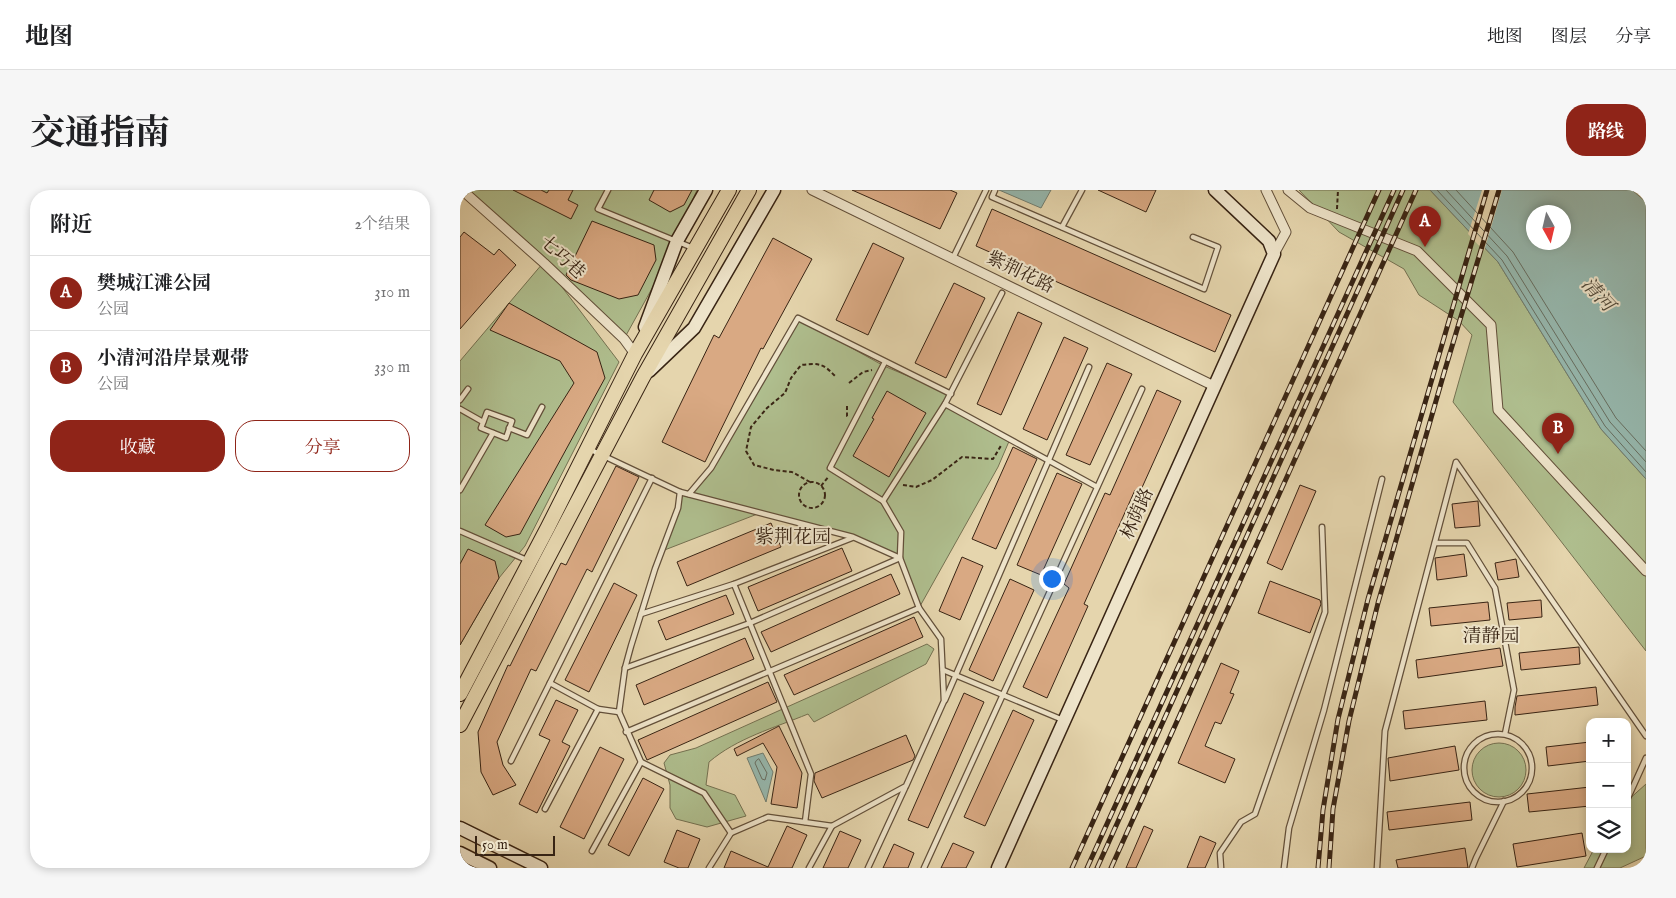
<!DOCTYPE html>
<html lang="zh">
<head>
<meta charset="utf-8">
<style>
  :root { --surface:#fff; --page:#f6f6f6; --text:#202124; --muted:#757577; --line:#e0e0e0; --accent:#8f2418 }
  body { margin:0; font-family:"IM FELL English","Noto Serif SC",serif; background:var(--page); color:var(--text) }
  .controls { position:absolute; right:15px; bottom:15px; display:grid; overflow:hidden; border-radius:10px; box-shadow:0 2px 8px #0003 }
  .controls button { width:45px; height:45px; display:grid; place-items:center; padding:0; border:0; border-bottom:1px solid var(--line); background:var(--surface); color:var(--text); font:25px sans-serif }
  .compass { position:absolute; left:1066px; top:15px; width:45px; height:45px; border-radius:50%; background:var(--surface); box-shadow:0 2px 8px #0003; rotate:172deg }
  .scale { position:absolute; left:15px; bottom:12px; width:80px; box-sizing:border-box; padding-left:5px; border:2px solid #382414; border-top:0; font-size:14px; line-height:18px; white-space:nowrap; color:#382414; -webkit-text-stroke:4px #eee4ca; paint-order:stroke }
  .you { position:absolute; left:591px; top:388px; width:18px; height:18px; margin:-12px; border:4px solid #fff; border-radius:50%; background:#1a73e8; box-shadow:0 0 0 8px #1a73e833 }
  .badge { display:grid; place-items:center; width:32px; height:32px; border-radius:50%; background:var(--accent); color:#fff; font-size:16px; font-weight:700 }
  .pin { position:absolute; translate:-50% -41px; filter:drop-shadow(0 1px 2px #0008) }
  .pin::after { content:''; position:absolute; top:26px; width:18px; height:15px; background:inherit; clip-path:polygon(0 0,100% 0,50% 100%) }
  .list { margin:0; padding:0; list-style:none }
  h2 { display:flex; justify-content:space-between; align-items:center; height:65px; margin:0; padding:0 20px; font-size:21px }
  h2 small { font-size:16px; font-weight:400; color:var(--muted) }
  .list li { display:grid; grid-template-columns:32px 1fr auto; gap:15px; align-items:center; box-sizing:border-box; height:75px; padding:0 20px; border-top:1px solid var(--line) }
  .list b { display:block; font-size:19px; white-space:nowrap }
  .list p { margin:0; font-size:16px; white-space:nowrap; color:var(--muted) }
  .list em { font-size:16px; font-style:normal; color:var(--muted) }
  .actions { display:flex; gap:10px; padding:15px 20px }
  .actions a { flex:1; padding:11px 0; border:1px solid var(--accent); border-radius:20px; text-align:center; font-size:18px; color:var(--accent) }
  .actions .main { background:var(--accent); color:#fff }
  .icon { flex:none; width:28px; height:28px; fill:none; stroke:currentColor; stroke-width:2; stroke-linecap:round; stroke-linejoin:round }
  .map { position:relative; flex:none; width:1186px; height:678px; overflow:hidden; border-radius:20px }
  header { display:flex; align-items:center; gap:30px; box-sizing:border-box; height:70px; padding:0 25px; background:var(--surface); border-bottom:1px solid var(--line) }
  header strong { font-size:24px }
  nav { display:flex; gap:28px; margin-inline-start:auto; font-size:18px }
  .intro { display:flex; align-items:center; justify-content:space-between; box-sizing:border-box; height:120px; padding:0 30px }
  h1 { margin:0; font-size:35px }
  .button { padding:12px 22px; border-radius:20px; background:var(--accent); color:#fff; font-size:18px; font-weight:700 }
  main { display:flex; gap:30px; padding:0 30px }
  aside { flex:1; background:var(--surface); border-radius:20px; box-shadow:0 2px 8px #0003 }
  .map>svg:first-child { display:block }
</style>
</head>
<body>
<header>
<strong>地图</strong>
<nav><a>地图</a><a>图层</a><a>分享</a></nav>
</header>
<div class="intro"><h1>交通指南</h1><a class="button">路线</a></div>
<main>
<aside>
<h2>附近<small>2个结果</small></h2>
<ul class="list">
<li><span class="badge">A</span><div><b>樊城江滩公园</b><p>公园</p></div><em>310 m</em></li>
<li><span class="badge">B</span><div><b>小清河沿岸景观带</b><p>公园</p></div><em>330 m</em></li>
</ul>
<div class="actions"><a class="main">收藏</a><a>分享</a></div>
</aside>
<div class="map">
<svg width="1186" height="678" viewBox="0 0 1186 678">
  <rect width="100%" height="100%" fill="#e5d5ad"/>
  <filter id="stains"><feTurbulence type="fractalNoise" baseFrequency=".004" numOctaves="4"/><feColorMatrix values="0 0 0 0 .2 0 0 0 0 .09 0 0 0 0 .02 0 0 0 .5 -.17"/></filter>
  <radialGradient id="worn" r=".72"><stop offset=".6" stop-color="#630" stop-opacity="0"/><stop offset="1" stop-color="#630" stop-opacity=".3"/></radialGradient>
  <g fill="#afbe8e" stroke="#747151">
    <path d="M2,0H237L200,84L164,149L86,76L159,172L65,356L39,388L0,455V171L83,73Z"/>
    <path d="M839,0H970L1038,72L1141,239L1186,289V461L993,212L1012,145L999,131L959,105L944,79L879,42Z"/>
    <path d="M338,128L424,176L491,204L486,214L550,249L538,277L459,418L440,368L393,347L300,323L202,361L218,318L220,302L233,300L251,278Z"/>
    <path d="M467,454L474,459L466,474L354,532L348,524C314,538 277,548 249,572L246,595L275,605L286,626L247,637L216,629L210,618V595L204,573L210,565L236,558Z"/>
    <circle cx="1039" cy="580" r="27"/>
    <path d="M1186,594V666L1160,678H1124L1134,659H1167V611Z"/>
  </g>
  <g fill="#96b8ae" stroke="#707d70" fill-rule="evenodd">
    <path d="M539,0H591L581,18Z"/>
    <path d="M970,0H1172L1186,12V289L1141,239L1038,72ZM1074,22H1104V52H1074Z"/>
    <path d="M303,563L313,582L306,612L287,568Z"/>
  </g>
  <path fill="#e5d5ad" d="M1022,0H1042L1024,61L1008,44Z"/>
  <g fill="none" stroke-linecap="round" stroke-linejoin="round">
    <g stroke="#676e61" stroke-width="1">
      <path d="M977,0L1042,70L1145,236L1186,282"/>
      <path d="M986,0L1047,66L1150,232L1186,272"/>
      <path d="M996,0L1053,62L1156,228L1186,261"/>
      <path d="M299,569L307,583L305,590L302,589L295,573L296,571Z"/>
    </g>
  </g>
  <g fill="#d9a983" stroke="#382414">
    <path d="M53,0H81L87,3L89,0H113L108,10L118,15L111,29Z"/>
    <path d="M194,0H232L224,15L210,22L189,10Z"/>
    <path d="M392,0H490L497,3L480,39Z"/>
    <path d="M638,0H696L686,22Z"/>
    <path d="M532,19L771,125L755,162L516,56Z"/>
    <path d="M132,31L194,55L196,70L178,105L159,109L111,90L106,85Z"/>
    <path d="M4,42L34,65L39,59L56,75L0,139V47Z"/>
    <path d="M313,48L352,69L303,159L301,158L245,272L202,252L254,145L259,148Z"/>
    <path d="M413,53L444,68L408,145L376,130Z"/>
    <path d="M494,93L525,108L486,188L455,173Z"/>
    <path d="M49,113L137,162L145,188L60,344L46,347L25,335L114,193L100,171L30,140Z"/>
    <path d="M558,122L582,133L541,225L517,214Z"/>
    <path d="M604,147L628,158L587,250L563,239Z"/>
    <path d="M647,173L672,184L630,275L606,265Z"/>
    <path d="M697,200L721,211L680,302L675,300L624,414L628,416L587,508L563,497L609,398L604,394L645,303L650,305Z"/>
    <path d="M427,201L466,223L429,287L393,266L414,229L412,228Z"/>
    <path d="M553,257L577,269L536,359L512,349Z"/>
    <path d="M156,276L179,287L132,382L127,379L76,481L71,479L37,552L43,575L56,595L33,605L21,582L18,542L48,475L50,476L101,373L106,375Z"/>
    <path d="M597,283L622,294L581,385L557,375Z"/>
    <path d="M840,295L856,301L822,380L807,373Z"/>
    <path d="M1018,311L1020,336L995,338L992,314Z"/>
    <path d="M311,333L321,357L227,396L217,372Z"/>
    <path d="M382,358L392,381L298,421L288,397Z"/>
    <path d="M8,359L35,371L39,388L0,455V374Z"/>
    <path d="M1004,364L1007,386L977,390L975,368Z"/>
    <path d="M502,367L523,376L500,430L479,421Z"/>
    <path d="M1056,369L1059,387L1038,390L1035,373Z"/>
    <path d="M431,384L440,404L311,462L301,442Z"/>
    <path d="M550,389L574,400L533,491L509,480Z"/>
    <path d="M810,391L860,410L861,414L850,443L798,423Z"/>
    <path d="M154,393L177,405L129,502L105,490Z"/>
    <path d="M266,405L274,424L206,450L198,431Z"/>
    <path d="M1081,410L1082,427L1049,430L1047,413Z"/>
    <path d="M1028,412L1030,430L971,436L969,418Z"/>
    <path d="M454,427L463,447L334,505L324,485Z"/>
    <path d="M285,448L294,469L184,515L176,495Z"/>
    <path d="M1119,457L1120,474L1061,480L1059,463Z"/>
    <path d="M1040,458L1043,476L958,488L956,470Z"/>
    <path d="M761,473L779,481L770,503L774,504L761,534L755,532L745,556L775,569L765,593L718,573Z"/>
    <path d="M308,492L317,512L187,570L178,550Z"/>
    <path d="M1136,497L1138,515L1055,525V517L1057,506Z"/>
    <path d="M504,503L524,512L468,638L448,630Z"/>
    <path d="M96,510L118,520L102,552L110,556L77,623L59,614L90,550L79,545Z"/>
    <path d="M1025,511L1027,530L945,539L943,521Z"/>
    <path d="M553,520L574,530L525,636L504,627Z"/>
    <path d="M319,536L342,583L337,618L311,614L317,577L303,553L277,566L274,559Z"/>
    <path d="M446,545L455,566L453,570L362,608L354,591L355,583Z"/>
    <path d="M1130,552V571L1088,576L1086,557Z"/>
    <path d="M995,556L999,580L930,591L928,568Z"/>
    <path d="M140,557L164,569L124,649L100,637Z"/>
    <path d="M183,588L204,599L169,666L148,655Z"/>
    <path d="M1130,597V616L1069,622L1067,604Z"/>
    <path d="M1010,612L1012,630L929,640L927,622Z"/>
    <path d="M327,636L347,645L332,678H264L271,661L308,677Z"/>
    <path d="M684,636L693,640L676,678H666Z"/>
    <path d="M217,640L240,649L228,678H219L204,672Z"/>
    <path d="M380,641L401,650L388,678H363Z"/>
    <path d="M1122,643L1126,666L1057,677L1053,654Z"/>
    <path d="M740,646L756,653L745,678H727Z"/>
    <path d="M493,653L514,662L506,678H481Z"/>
    <path d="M434,654L454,663L448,678H423Z"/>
    <path d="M1005,658L1008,678H938L936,670Z"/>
  </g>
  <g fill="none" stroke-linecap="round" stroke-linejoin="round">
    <defs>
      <g id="lane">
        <path d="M148,0L138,19L233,58"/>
        <path d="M535,0L532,7L744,99L758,57L733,47"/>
        <path d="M602,37L622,0"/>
        <path d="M493,68L526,0"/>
        <path d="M0,210L8,199"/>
        <path d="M485,214L542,103"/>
        <path d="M0,219L23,232"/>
        <path d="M27,222L52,231L46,248L21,238Z"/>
        <path d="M49,238L67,245L82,217"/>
        <path d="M129,259L220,302L393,347L440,368L459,418L481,449L484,511L446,596L372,636L308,627L271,643L249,678"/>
        <path d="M0,300L33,243"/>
        <path d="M220,302L218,318L195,379L171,456L165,478L159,522L181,572L244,603L271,643"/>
        <path d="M229,304L251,278L338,128L491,204"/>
        <path d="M423,311L370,278L425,172"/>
        <path d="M0,341L69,371"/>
        <path d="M975,353H1007L1035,398L1054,500L1045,544"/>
        <path d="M274,394L351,584L345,632"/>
        <path d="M181,424L274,394L392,348"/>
        <path d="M165,478L290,433L440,368L441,342L423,311L485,214L637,297"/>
        <path d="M483,480L603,530"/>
        <path d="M90,493L138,519"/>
        <path d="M485,510L629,177"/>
        <path d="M166,542L459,418"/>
        <circle cx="1038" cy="578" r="34"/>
        <path d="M51,571L192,288"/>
        <path d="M1167,610L1186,568"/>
        <path d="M85,619L138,519L159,522"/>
        <path d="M132,661L181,572"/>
        <path d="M349,678L372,636"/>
        <path d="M408,678L445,598"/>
        <path d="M464,678L682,199"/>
        <path d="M761,678L760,663L781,632L795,624L865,422L862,337"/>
        <path d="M824,678L829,638L864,520L922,289"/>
        <path d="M917,678L925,541L996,272L1186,546"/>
        <path d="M1012,678L1016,668L1044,611"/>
        <path d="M1137,678L1146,659"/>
      </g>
      <g id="street">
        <path d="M2,0L84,73L164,149L175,164"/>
        <path d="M352,0L754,196"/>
        <path d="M806,0L826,42L814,64"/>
        <path d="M828,0L850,18L957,61L1031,135L1038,220L1186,381"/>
      </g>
      <g id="secondary">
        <path d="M185,137L217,51L246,0"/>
        <path d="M189,181L234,138L314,0"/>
        <path d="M0,638L81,678"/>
        <path d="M0,663L30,678"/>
        <path d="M538,678L814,64L809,51L755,0"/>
      </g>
      <g id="primary">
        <path d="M0,504L88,337L175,164L269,0"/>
        <path d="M0,535L183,187L289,0"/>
      </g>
    </defs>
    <use href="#lane" stroke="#63503a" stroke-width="7"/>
    <use href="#street" stroke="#63503a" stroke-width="11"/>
    <use href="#secondary" stroke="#382414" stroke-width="15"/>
    <use href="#primary" stroke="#382414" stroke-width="16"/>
    <g stroke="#382414" stroke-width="2" stroke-dasharray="4 2.5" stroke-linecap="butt">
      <path d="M877,19L878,0"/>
      <path d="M389,193L403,182L412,180"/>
      <path d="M387,216V226L389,227"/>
      <path d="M350,292L332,282L314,280L294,275L286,261L291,237L307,218L325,203L331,188L341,175C358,173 363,173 375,186"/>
      <circle cx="352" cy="305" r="13"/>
      <path d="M443,295L456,297L472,290L502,267L533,269L542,254"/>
      <path d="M361,296L369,286"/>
    </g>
    <use href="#lane" stroke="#eee4ca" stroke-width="4.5"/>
    <use href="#street" stroke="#eee4ca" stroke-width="9"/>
    <use href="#secondary" stroke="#eee4ca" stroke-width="12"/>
    <use href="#primary" stroke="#e5d5ad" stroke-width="14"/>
    <defs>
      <g id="rail">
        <path d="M612,678L919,0"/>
        <path d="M627,678L934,0"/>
        <path d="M637,678L943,0"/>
        <path d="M651,678L956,0"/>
        <path d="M858,678L863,620L878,529L908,409L1027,0"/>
        <path d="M869,678L873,619L889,531L918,413L984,183L1039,0"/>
      </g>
    </defs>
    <use href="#rail" stroke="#382414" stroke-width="5"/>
    <use href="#rail" stroke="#eee4ca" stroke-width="3" stroke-dasharray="9" stroke-linecap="butt"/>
  </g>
  <g text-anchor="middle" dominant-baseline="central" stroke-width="4" stroke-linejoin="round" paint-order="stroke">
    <g font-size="18" fill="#382414" stroke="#eee4ca">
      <text transform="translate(102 68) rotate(43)">七巧巷</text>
      <text transform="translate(560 83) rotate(26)">紫荆花路</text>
      <text transform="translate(678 324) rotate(-66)">林荫路</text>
    </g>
    <g font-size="19" font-style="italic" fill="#50493a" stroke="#eee4ca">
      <text transform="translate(1137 105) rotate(47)">清河</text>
    </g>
    <g font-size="19" fill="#382414" stroke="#eee4ca">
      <text x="333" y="348">紫荆花园</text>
      <text x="1031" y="447">清静园</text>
    </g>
  </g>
  <rect width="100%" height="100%" filter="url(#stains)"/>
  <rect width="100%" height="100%" fill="url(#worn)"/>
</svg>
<div class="controls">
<button>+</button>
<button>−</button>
<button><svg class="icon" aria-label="layers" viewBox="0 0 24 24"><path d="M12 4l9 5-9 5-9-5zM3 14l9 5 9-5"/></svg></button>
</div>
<svg class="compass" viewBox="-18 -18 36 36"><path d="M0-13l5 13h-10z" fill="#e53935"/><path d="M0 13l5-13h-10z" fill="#757577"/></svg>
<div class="scale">50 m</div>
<div class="you"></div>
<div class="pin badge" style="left:965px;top:57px">A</div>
<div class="pin badge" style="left:1098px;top:264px">B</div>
</div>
</main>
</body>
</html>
